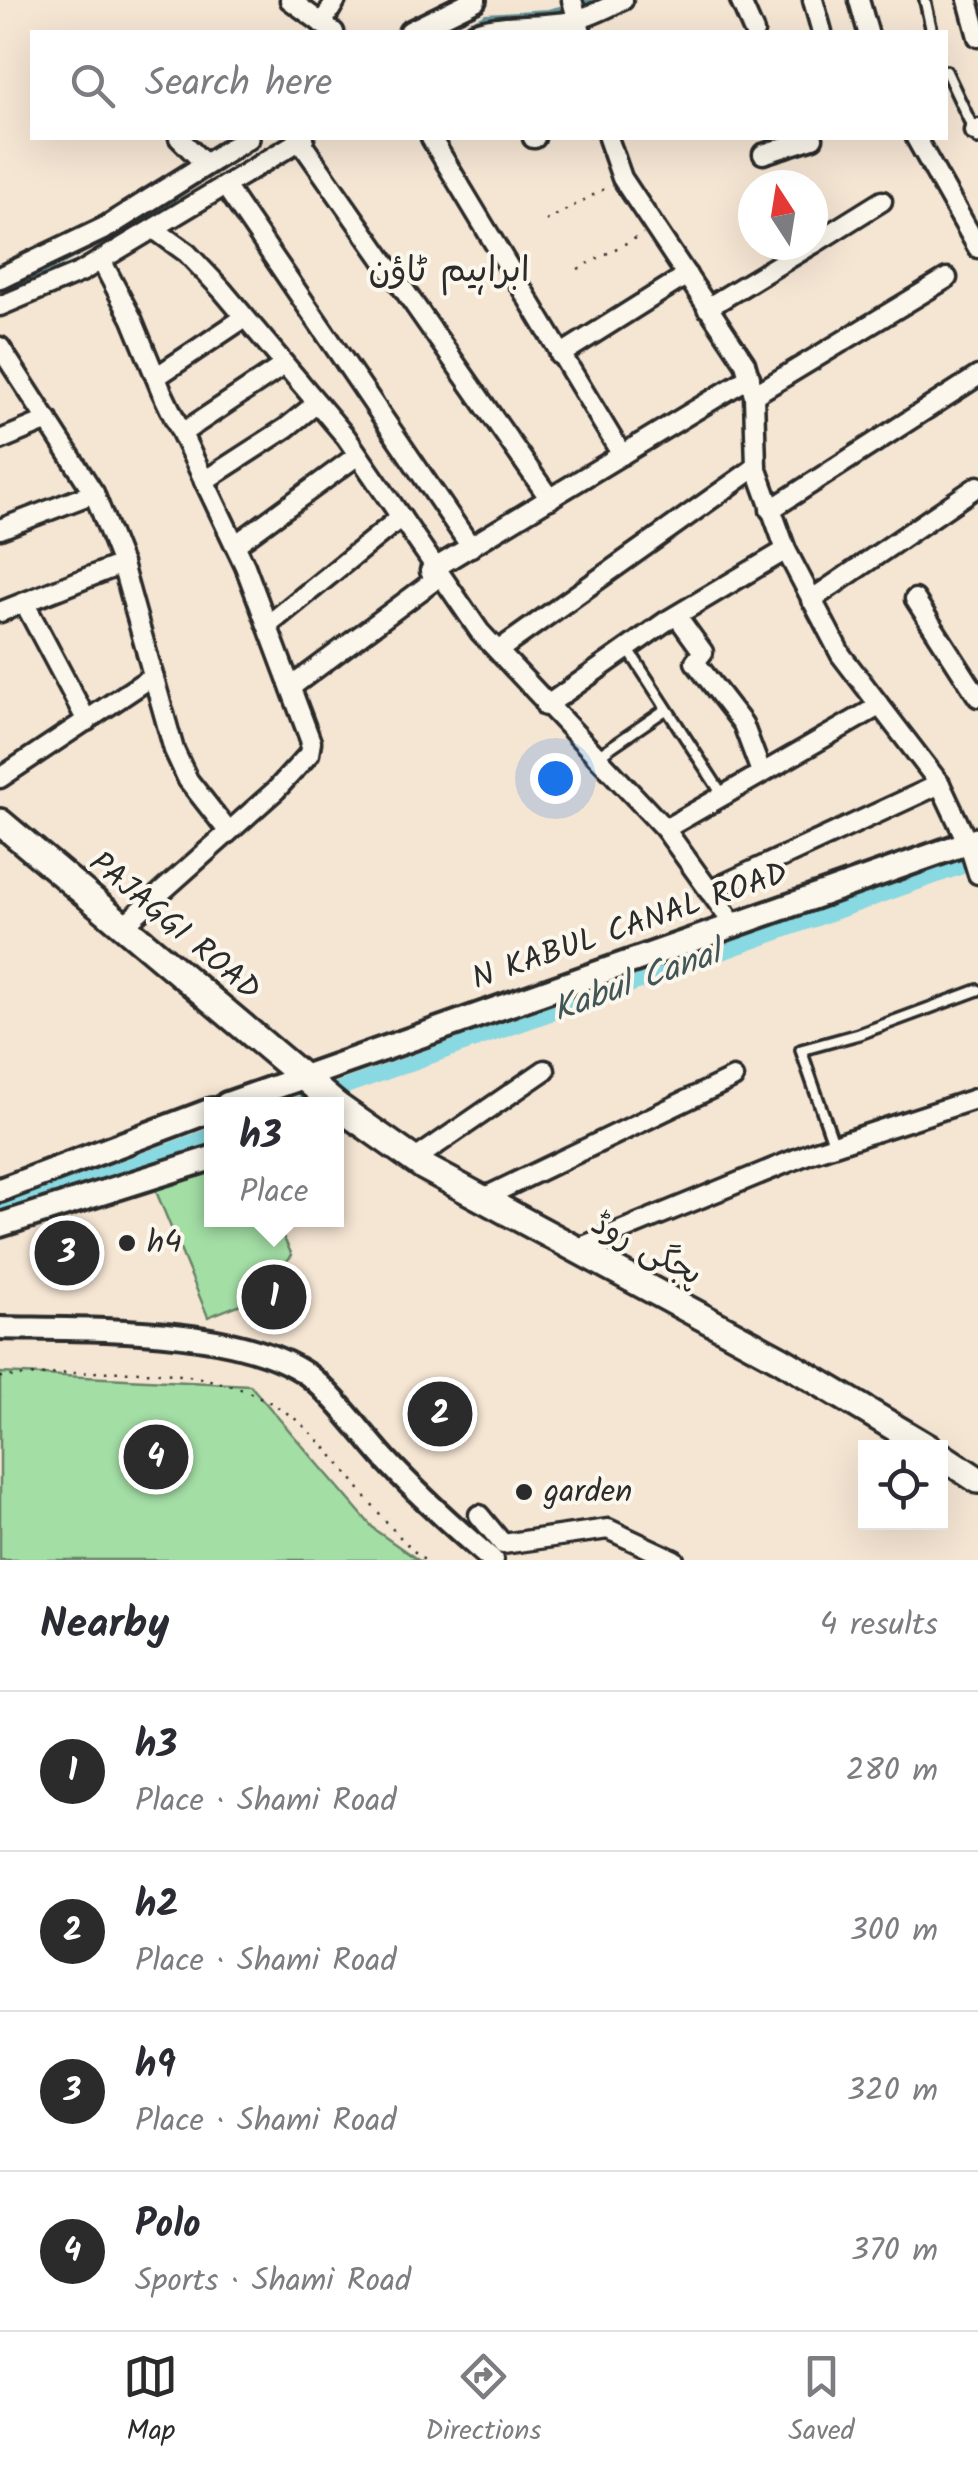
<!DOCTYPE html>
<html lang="en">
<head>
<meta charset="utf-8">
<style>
  :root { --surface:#fff; --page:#f2f2f3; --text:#2b2b33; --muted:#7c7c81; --line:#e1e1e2; --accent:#2b2b2b }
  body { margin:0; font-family:Kalam,"Playpen Sans Arabic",sans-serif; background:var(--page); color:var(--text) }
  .controls { position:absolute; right:30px; bottom:30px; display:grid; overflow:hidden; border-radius:0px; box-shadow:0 10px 40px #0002 }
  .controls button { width:90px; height:90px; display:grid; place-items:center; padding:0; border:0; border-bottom:2px solid var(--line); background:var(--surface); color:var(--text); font:50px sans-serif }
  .compass { position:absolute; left:738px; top:170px; width:90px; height:90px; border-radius:50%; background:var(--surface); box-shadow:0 10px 40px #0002; rotate:348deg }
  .you { position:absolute; left:555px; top:778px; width:35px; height:35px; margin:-25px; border:8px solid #fff; border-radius:50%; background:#1a73e8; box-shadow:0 0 0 15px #1a73e833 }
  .badge { display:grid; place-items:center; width:65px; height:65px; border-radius:50%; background:var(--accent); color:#fff; font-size:32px; font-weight:700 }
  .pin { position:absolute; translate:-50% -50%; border:5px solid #fff; box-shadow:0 2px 10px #0006 }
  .popup { position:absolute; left:204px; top:1097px; width:140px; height:130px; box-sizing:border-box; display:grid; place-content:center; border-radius:0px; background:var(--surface); filter:drop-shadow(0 2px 8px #0005); font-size:32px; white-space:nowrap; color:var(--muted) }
  .popup b { font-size:38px; color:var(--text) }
  .popup::after { content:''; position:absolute; left:50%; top:100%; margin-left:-20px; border:20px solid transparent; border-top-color:var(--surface) }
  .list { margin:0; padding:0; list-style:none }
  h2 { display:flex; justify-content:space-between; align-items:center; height:130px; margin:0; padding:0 40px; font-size:42px }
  h2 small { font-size:32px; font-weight:400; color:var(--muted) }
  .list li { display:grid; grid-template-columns:65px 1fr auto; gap:30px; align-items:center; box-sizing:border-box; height:160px; padding:0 40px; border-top:2px solid var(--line) }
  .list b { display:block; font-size:38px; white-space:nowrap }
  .list p { margin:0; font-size:32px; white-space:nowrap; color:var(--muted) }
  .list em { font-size:32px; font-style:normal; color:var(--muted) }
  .icon { flex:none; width:55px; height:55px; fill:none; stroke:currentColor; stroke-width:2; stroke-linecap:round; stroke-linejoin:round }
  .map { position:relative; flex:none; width:978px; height:1560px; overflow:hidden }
  .search { position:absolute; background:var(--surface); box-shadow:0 10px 40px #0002; left:30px; right:30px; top:30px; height:110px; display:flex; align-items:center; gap:25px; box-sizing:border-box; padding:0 35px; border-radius:0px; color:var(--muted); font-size:38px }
  .sheet { height:770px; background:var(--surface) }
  nav { display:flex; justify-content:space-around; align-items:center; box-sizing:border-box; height:140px; border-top:2px solid var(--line); background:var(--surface); font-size:28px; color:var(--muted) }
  nav a { display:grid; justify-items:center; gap:5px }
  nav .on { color:var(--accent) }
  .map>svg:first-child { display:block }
</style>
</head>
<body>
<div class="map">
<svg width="978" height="1560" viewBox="0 0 978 1560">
  <rect width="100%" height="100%" fill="#f5e5d3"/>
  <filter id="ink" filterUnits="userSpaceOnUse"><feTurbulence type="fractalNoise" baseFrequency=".01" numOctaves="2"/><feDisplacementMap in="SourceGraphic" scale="20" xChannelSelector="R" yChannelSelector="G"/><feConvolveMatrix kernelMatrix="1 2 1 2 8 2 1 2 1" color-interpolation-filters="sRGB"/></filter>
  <g filter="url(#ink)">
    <g fill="#a3dea5" stroke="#678468" stroke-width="2.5">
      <path d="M211,1165L212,1220H275L292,1255L254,1299L208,1317L153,1184Z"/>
      <path d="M0,1373L250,1385L375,1530L418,1560H0Z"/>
    </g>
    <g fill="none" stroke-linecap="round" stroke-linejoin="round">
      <g stroke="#639398" stroke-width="4">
        <path d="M577,4L592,0"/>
        <path d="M453,32L486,15L548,11L568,6"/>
        <path d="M0,296L212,183"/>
      </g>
      <g stroke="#88d9e1" stroke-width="15">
        <path d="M297,1104L978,861"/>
        <path d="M0,1213L212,1135"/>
      </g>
      <defs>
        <g id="service">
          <path d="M925,0L932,32"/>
          <path d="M946,71L978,139"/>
          <path d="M628,649L722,794"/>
          <path d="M598,756L665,710"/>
          <path d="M834,1145L801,1050L859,1034L978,990"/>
        </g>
        <g id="minor">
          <path d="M290,0L334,32"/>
          <path d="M572,0L581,32"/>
          <path d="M740,0L754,32"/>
          <path d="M813,0L822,32"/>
          <path d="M859,0L868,32"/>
          <path d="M968,0L978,37"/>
          <path d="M322,24L336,0"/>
          <path d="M475,32C506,22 539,27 571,21C590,17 606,8 623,0"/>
          <path d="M974,131L978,129"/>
          <path d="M179,138L205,164"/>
          <path d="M298,138L550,499"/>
          <path d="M431,138L622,455"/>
          <path d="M533,138H535"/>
          <path d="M608,138L622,178L745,363L754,395L756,467L786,550L841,655L940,784L970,848L978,874"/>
          <path d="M916,138L978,248"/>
          <path d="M763,154L813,138"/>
          <path d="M225,186L471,547"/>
          <path d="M154,229L187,253L222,290L346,437L480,632L665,829L734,925"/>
          <path d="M813,244L882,201"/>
          <path d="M101,260L132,319L161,390L245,566L311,742L309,754L276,790L123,926"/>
          <path d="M0,306L81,272L304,138"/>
          <path d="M707,308L811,245"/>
          <path d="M0,347L94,493L122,564L174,750L188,780L228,831"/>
          <path d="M560,355L687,275"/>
          <path d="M156,377L244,318"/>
          <path d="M754,395L947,278"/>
          <path d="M182,433L284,365"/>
          <path d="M0,440L48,420"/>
          <path d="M204,481L286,428L317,403"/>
          <path d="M770,510L978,376"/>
          <path d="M0,529L94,493"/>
          <path d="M235,545L358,455"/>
          <path d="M915,599L978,697"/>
          <path d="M811,600L978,486"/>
          <path d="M25,604L87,721"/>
          <path d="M0,612L122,564"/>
          <path d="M677,616L703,652L695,662L743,724L761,772"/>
          <path d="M268,625L401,517"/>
          <path d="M499,650L756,467"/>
          <path d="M291,687L436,579L430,571L750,377"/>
          <path d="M546,706L665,622L786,550"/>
          <path d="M0,778L153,676"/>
          <path d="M665,829L879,706"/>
          <path d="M709,891L940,784"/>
          <path d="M414,1160L545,1070"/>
          <path d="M483,1198L733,1078"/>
          <path d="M576,1249L813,1152L978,1098"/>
          <path d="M479,1515L503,1544L608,1529L674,1560"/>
        </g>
        <g id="tertiary">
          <path d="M410,32L475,0"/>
          <path d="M0,278L105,228L248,138"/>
          <path d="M0,1328C85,1330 238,1325 308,1375C333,1394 364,1436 386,1460C419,1496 455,1528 492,1560"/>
        </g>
        <g id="secondary">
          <path d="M227,1104L978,839"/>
          <path d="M0,1190L212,1110"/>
          <path d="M0,1225L212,1158"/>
        </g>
        <g id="primary">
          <path d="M0,822L335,1104"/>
          <path d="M336,1105L424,1167L780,1359L929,1448"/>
          <path d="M940,1455L978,1480"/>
        </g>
      </defs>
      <use href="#service" stroke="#2b2b2b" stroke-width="16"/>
      <use href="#minor" stroke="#2b2b2b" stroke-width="25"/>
      <use href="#tertiary" stroke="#2b2b2b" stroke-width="28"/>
      <use href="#secondary" stroke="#2b2b2b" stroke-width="30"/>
      <use href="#primary" stroke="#2b2b2b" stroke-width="32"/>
      <g stroke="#2b2b2b" stroke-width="2.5" stroke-dasharray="2.5 8" stroke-linecap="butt">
        <path d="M546,221L606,188"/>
        <path d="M578,269L643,234"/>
        <path d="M0,1377C103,1373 224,1353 307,1429C350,1469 379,1522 424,1560"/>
      </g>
      <use href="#service" stroke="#fbf7ec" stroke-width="9"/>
      <use href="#minor" stroke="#fbf7ec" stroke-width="18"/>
      <use href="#tertiary" stroke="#fbf7ec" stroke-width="20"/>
      <use href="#secondary" stroke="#fbf7ec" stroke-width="22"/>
      <use href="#primary" stroke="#fbf7ec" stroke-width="25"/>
    </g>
  </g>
  <g fill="#2b2b2b" stroke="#fbf7ec" stroke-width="4">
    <circle cx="127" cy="1243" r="10"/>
    <circle cx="524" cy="1492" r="10"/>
  </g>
  <g text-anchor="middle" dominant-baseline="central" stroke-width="8" stroke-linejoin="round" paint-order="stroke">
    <g font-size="32" fill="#2b2b2b" stroke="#fbf7ec">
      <text transform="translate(174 927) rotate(40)">PAJAGGI ROAD</text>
      <text transform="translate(630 927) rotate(-19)">N KABUL CANAL ROAD</text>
      <text transform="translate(646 1250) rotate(28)">پجگی روڈ</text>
    </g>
    <g font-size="32" fill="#2b2b2b" stroke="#fbf7ec" text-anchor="start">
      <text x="147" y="1243">h4</text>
      <text x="544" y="1492">garden</text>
    </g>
    <g font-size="35" fill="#2b2b2b" stroke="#fbf7ec">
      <text x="449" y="272">ابراہیم ٹاؤن</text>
    </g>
    <g font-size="35" font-style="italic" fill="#425658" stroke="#fbf7ec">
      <text transform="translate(637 983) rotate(-20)">Kabul Canal</text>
    </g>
  </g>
</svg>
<div class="controls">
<button><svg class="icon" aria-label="locate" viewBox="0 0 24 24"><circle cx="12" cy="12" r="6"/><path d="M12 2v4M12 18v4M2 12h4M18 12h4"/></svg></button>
</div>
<svg class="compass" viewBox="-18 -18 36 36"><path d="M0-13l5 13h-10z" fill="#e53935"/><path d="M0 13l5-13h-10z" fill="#7c7c81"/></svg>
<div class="you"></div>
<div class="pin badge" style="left:274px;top:1297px">1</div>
<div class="popup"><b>h3</b>Place</div>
<div class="pin badge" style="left:440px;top:1414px">2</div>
<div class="pin badge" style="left:67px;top:1253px">3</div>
<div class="pin badge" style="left:156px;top:1457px">4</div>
<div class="search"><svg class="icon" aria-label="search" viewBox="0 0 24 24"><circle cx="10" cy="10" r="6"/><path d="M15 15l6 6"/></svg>Search here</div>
</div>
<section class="sheet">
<h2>Nearby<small>4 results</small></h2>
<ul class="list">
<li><span class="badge">1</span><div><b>h3</b><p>Place · Shami Road</p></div><em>280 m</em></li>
<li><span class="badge">2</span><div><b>h2</b><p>Place · Shami Road</p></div><em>300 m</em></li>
<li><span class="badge">3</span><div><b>h9</b><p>Place · Shami Road</p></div><em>320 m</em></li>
<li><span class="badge">4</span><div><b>Polo</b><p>Sports · Shami Road</p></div><em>370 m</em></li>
</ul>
</section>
<nav>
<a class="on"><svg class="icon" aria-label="map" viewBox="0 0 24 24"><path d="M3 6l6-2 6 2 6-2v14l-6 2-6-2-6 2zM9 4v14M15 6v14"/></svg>Map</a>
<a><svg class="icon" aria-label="directions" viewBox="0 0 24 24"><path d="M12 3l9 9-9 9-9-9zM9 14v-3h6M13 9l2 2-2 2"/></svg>Directions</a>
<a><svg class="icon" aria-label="saved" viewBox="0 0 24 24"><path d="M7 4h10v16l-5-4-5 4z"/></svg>Saved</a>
</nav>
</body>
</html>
